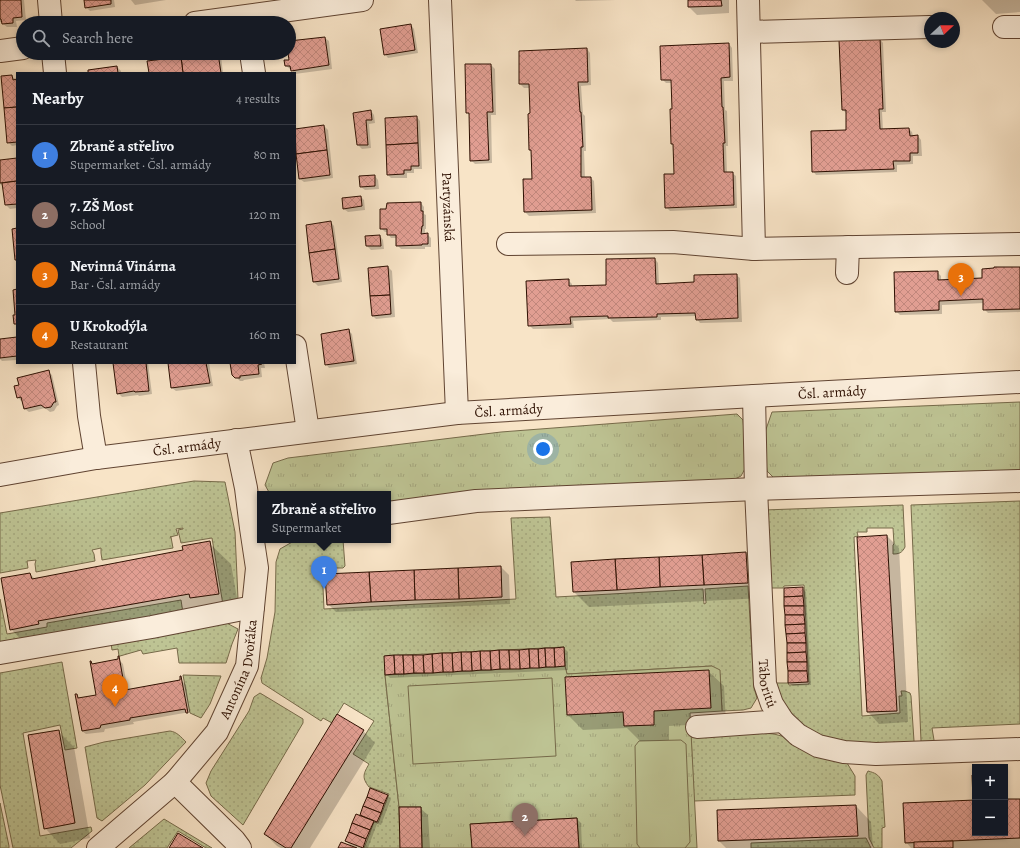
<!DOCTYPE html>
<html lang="en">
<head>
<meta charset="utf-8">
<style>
  :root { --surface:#171b24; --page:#20242c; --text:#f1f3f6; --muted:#9ea1a6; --line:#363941; --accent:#c59692 }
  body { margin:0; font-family:Alegreya,serif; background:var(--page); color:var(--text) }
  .controls { position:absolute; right:12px; bottom:12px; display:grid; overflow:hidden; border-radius:0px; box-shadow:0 2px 6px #0003 }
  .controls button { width:36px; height:36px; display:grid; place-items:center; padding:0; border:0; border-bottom:1px solid var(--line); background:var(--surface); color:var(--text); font:20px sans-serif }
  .compass { position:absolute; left:924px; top:12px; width:36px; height:36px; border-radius:50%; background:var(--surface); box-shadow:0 2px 6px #0003; rotate:68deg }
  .you { position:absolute; left:543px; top:449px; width:14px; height:14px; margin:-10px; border:3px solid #fff; border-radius:50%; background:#1a73e8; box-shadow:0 0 0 6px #1a73e833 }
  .badge { display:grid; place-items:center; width:26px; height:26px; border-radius:50%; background:var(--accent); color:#fff; font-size:13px; font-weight:700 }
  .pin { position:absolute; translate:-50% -33px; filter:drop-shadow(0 1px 2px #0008) }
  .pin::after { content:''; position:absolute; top:21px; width:14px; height:12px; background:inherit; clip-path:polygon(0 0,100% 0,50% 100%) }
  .popup { position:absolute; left:257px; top:491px; width:134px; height:52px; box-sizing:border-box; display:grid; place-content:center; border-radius:0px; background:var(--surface); filter:drop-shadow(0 1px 3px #0005); font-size:13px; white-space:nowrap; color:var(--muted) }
  .popup b { font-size:15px; color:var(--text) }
  .popup::after { content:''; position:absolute; left:50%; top:100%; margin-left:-8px; border:8px solid transparent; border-top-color:var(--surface) }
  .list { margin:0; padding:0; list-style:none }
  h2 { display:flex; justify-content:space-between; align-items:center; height:52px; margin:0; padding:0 16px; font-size:17px }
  h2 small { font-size:13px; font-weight:400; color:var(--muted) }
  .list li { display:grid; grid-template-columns:26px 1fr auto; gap:12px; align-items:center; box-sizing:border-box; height:60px; padding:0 16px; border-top:1px solid var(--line) }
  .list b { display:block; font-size:15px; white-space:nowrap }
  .list p { margin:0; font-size:13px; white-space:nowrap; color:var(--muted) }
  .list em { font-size:13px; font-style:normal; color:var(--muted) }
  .icon { flex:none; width:22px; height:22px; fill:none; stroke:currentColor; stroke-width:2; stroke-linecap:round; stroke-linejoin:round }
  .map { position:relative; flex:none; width:1020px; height:848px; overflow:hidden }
  .search { position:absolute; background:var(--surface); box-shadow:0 2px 6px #0003; left:16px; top:16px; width:280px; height:44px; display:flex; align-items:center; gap:10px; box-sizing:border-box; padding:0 14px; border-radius:22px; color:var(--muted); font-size:15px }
  .panel { position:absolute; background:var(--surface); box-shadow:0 2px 6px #0003; left:16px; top:72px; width:280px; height:292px; border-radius:0px }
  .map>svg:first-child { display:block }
</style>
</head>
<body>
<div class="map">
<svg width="1020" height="848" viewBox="0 0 1020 848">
  <defs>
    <pattern id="grass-dots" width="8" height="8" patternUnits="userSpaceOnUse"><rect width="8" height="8" fill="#bec494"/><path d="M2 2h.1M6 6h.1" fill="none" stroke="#a4a77e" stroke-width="1.8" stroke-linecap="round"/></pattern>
    <pattern id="park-tufts" width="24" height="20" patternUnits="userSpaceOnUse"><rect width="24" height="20" fill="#bec494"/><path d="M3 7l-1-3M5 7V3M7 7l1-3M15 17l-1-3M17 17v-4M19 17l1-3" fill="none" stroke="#a4a77e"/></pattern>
    <pattern id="building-cross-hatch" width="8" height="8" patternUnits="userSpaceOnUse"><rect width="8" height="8" fill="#e19e92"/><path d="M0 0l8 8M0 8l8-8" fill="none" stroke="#c1877c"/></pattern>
  </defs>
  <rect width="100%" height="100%" fill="#f8e4c7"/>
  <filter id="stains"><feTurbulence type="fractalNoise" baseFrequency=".005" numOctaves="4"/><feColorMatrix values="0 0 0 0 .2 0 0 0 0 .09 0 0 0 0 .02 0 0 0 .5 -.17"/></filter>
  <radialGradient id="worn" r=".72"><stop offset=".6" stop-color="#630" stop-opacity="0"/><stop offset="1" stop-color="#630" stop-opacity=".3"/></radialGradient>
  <g fill="url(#grass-dots)" stroke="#766a4a">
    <path d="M194,481L225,482L235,532L238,599L223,605L212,538L181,543L178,530L183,529V528L176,529L178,535L170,537H171L173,548L102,560L101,553V548L92,550L94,554L95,561L36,572L35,564L36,560L27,561L28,568L0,573V513Z"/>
    <path d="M1020,501V724L932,728L935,746H925L921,741L911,505Z"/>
    <path d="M903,505L905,547C902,553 899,554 893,554V545L894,544L893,528H867V532H857L858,536L854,537L862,716L900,713L899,696H902L901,691H905L910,693L911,696L914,741L908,747L834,746L786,716L772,683H788L789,685L809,684L804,585L784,586L783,588H764V510Z"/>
    <path d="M550,517L556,597L703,589L704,604L706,603L705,589L748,586L754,688L757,698L751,708L743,710L722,711L720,674L712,666L567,674L565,666L564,647L385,656V675L399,807L400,848H364L374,822L378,823L389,794L369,787C361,777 364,773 369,764L353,754L374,721L344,703L332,723L323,718L321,721L262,683L261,678L267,658L275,612L276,562L280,549L294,541L305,540H343L345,566L343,568H330V566L322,567L324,609L516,599L511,518Z"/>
    <path d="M0,599L7,634L47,627V623L181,600L183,613L0,647Z"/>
    <path d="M219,619L238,629L232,644L226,663H179L177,648L143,654L141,650L120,656H119L118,649L112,650L110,636Z"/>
    <path d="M62,662L77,748L65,750L60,725L23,733L40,836L91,827L92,831L71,848H13L0,785V673Z"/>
    <path d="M183,675L221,676L210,704L201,718L190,713Z"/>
    <path d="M260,693L303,719V723L243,825L211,796L206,783L211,771L249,711L254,697Z"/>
    <path d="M170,731C177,732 181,737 186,742L145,785L102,821L97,818L85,747L104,742Z"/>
    <path d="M750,732L774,734L789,738L847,763L855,776V795L694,801L691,735Z"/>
    <path d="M868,771C875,773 878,774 882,781L885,827L882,828V848H874L869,838L866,775Z"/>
    <path d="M0,803L9,846V848H0Z"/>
    <path d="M164,819L212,848H206L178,831L167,848H129Z"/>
    <path d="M866,838L871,848H751V843Z"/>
  </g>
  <g fill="url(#park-tufts)" stroke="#766a4a">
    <path d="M1020,402V472L774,478L767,471L763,438L772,412Z"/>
    <path d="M737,414L743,420L747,465L741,476L729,482L388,502V494H270L265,485L273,463L288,458L501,432Z"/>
    <path d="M565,666L567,674L712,666L720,670L722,711L690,713L697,848H579L577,818L471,824L472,848H422L421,807H399L385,675Z"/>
  </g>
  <g fill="#bec494" stroke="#766a4a">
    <path d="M552,678L556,756L413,764L408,686Z"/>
    <path d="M681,740L686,744L690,842L685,848H640L637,844L635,746L639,741Z"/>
  </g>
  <g fill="#0003">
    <path d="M0,0H24L26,20L16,21L17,27H7L3,24V22H0Z"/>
    <path d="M85,0H114L115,7L90,11L86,7Z"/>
    <path d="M131,0H166L135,5Z"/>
    <path d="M575,0H616L576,1Z"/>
    <path d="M689,0H729V13L697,15L689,7Z"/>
    <path d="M982,0H1020V12L996,14Z"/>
    <path d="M411,25L414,29L418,53L388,58L385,54Z"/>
    <path d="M325,38L329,41L332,69L295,74L291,69H290L286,66L290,60Z"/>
    <path d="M880,39L883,43L886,112H882L883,130L909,129L912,132L913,136H918L921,140L922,156H913V164L897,165V172L816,175L813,171L847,131V114L843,110Z"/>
    <path d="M729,44L732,48L733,81H724L725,110L727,111L728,146H726L727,173H732L736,176L737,208L670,211L666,207L675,175L674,145L672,144L673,110L672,83H666L662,79Z"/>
    <path d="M587,49L590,53L591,85L581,86L583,114L585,116L586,151H584L585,178H591L594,181L596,213L529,216L525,212L524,180H533L532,152L530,150V88H524L520,84Z"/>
    <path d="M211,53H218L221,56L223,73H150Z"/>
    <path d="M491,65L495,69L496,115H491L492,163L475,164L471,160L470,116L467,112Z"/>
    <path d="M117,67L121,71V73H89Z"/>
    <path d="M11,76L17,80V145L12,146L8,142Z"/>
    <path d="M371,111L374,115L375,123L369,124L371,148L362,149L358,145L354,114Z"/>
    <path d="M417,117L420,121L422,169H414V173H407V178H391L388,175Z"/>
    <path d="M324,126L328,130L333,178L304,182L300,179L295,140V130Z"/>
    <path d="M17,159V208L10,209L6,205L4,187L0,184V161Z"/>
    <path d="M375,176L378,180L379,189L365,190L361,187Z"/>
    <path d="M361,197L364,200L365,210L348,212L344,209Z"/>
    <path d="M421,203L424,207V214L426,215V229H425V234H427L431,238V247H425V249H401L397,245V238H391L388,234V232H385L381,228Z"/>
    <path d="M331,222L334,226L342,282L318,286L314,282L307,225Z"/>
    <path d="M380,236L383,240L384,249L371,250L367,246Z"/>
    <path d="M655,259L658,263L659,284L695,283L736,275L740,278L742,322L700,323L697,319L696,316L661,317V320L613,322L610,319L573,321L574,328L533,329L529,325L568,280L572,284V287L607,286Z"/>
    <path d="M388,267L392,271L395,317L376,319L373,316L369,269Z"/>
    <path d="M1020,268V312L988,313L984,309V303L942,305V314L900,315L896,311L937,272L941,276V281L983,279Z"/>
    <path d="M348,330L352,334L357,364L329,368L326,364Z"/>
    <path d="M17,338V360L2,361L0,359V340Z"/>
    <path d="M114,363H148L152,394L139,396L138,395L122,397L118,393Z"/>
    <path d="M169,363H209L213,386L176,391L172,388Z"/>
    <path d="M231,363H264L265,368H261L262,377L244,380L243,381H240L233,374Z"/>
    <path d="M48,372L52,375L59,405L57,406L54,411L50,412L45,408L29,412L25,409L23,401H21L18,397Z"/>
    <path d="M887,536L899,548L908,722L879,724L868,712Z"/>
    <path d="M209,543L231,564L240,615L32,651L11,629L30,574L36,580L184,551Z"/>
    <path d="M746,553L761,568L763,598L589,607L574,592Z"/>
    <path d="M501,567L509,575L510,604L336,612L328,604Z"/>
    <path d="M802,588L806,592L811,685L793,686L789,683Z"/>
    <path d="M564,648L568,652V670L390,678L386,674Z"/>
    <path d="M119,660L123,664L128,691L182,681L186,685L190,712L133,722L134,724L105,729L104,732L86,734L82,731L97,696Z"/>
    <path d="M708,671L724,686L726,723L669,726V740L640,741L627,728L583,730L568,715Z"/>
    <path d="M58,731L74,747L90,838L60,844L45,828Z"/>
    <path d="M363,731L375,743L310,848H281L277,846L265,834Z"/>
    <path d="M973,775H975V833H1005V786L1008,790V800H1020V848H911L906,842L974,801Z"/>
    <path d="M371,789L388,796L391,799L381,825L377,824L368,848H358L356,847L357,848H339L352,847L346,841L360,817Z"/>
    <path d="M856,806L871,822L873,848H726L719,841Z"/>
    <path d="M420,808L428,815L430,848H401Z"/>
    <path d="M577,819L581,823L582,848H473Z"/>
  </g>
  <g fill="url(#building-cross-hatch)" stroke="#2d0f01">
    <path d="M0,0H21L22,17L13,18V23L2,24L1,19H0Z"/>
    <path d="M84,0H111V4L85,8Z"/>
    <path d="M688,0H721L722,6L688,7Z"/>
    <path d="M411,24L415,50L384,55L380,29Z"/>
    <path d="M325,37L329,65L291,71L290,66H285L284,60H289L288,53L289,41Z"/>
    <path d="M880,38L883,109H879L880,129L909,128L910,136L918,135V153H910V161H893L894,169L812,172L811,131L846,130V110H842L839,40Z"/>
    <path d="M729,43L730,77L721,78L722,107H723L725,143H723L724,172H733L734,205L665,208L664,174H674L673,144H671L670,109H672L671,80H661L660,46Z"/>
    <path d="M587,48L588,82H578L580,112H581L583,147H581V177H591L592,210L524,212L523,179H532L531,150H529L528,114L530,113L529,84H519V51Z"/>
    <path d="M206,53H218L221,73H183L181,57Z"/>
    <path d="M181,57L183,73H149L147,61Z"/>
    <path d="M465,64H491L493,112H487L489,160L470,161L469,113H466Z"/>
    <path d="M117,66L118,73H88V70Z"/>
    <path d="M12,75L13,80L17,79V107L4,108L1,76Z"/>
    <path d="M17,107V142L7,143L4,108Z"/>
    <path d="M371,110L372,120H366L368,145H357L353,113Z"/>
    <path d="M417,116L418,143L386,145L385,118Z"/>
    <path d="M324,125L327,150L296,154L295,129Z"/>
    <path d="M418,143L419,166H411V170H404V174L387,175L386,145Z"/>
    <path d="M327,150L330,175L299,179L296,154Z"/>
    <path d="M17,158V181L0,183V160Z"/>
    <path d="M375,175V186L360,187L359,176Z"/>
    <path d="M17,181V204L5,205L2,183Z"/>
    <path d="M361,196L362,206L343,209L342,198Z"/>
    <path d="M421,202V211H423V226H422L421,234L428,233V244H422V245L396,246V235H387V229H380V209H386L387,203Z"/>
    <path d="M331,221L335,249L309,253L306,225Z"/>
    <path d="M17,228V260H15L12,229Z"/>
    <path d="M380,235L381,246H366L365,236Z"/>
    <path d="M335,249L339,279L313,282L309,253Z"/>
    <path d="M655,258L656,284L694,282V275L737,274L738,318L696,320L695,313L657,314V317L608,318V316L570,317L571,324L528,326L526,281L569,279V286L606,285V259Z"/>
    <path d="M388,266L390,295L370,296L368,268Z"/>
    <path d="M994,267H1020V309L983,310V299L939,301V310L895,312L894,272L938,271V280L982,278V269L994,268Z"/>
    <path d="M17,289V324H14L13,315H15L13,290Z"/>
    <path d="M390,295L391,314L372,316L370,296Z"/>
    <path d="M349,329L354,361L325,365L321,334Z"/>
    <path d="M17,337V356L0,358V339Z"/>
    <path d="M113,363H146L149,391L135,392L134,391L117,394Z"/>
    <path d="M168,363H206L210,383L171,388Z"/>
    <path d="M230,363H262V364L258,365L259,374L240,376V378H235L232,375Z"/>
    <path d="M49,370L56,402H54L51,407L45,408L41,405L24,409L21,397L17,398L14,386L19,385L17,378Z"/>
    <path d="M887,535L897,711L867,712L857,537Z"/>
    <path d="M210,541L219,594L190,598L189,594L38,621L39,624L10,630L1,578L30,573L32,579L183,550L182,546Z"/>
    <path d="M746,552L748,583L704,585L702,555Z"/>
    <path d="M702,555L704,585L660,587L659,557Z"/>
    <path d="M659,557L660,587L617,590L615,559Z"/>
    <path d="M615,559L617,590L573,592L571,562Z"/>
    <path d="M501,566L502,597L459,599L458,568Z"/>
    <path d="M458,568L459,599L415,600L414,570Z"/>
    <path d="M414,570L415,600L371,602L369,572Z"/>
    <path d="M369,572L371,602L327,605L325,574Z"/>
    <path d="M803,587V596L784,597V588Z"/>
    <path d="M803,596L804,606H784V597Z"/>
    <path d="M784,606H804V615H785Z"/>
    <path d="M785,615H804L805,624L785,625Z"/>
    <path d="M805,624V633L786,634L785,625Z"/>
    <path d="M805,633L806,643H787L786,634Z"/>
    <path d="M787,643H806V652L787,653Z"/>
    <path d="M564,647L565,666L555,667L554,648Z"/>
    <path d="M545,648L546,667L539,668L538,649Z"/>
    <path d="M545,648H554L555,667H546Z"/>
    <path d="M529,649L530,668L520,669L519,650Z"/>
    <path d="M529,649H538L539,668H530Z"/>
    <path d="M499,650H509L510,669H500Z"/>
    <path d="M499,650L500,669L491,670L490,651Z"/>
    <path d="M509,650H519L520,669H510Z"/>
    <path d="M480,651H490L491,670H481Z"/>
    <path d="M480,651L481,670L472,671L471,652Z"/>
    <path d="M461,652H471L472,671H462Z"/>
    <path d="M461,652L462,671L453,672L452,653Z"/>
    <path d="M806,652L807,662H787V653Z"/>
    <path d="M442,653H452L453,672H443Z"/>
    <path d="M442,653L443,672L433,673L432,654Z"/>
    <path d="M432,654L433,673H424L423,655Z"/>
    <path d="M394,655L395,674L385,675L384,656Z"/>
    <path d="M394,655H403L404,674H395Z"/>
    <path d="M403,655H413L414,673L404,674Z"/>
    <path d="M413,655H423L424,673H414Z"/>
    <path d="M118,656H119L125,690L180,680V676H181L188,713H186L185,709L130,718V720L101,725L100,728L82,731L75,694H77L78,698L96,695L90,661H91L92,664L118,659Z"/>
    <path d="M787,662H807V671H788Z"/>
    <path d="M709,670L711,708L654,711V725L624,726L623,712L567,715L565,677Z"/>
    <path d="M788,671H807L808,682L788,683Z"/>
    <path d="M337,714L364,730L291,848H286L264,834Z"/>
    <path d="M59,730L75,823L44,829L28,735Z"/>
    <path d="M975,774V800H973L972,775Z"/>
    <path d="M370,788L388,795L384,804L367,797Z"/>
    <path d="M367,797L384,804L381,813L363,806Z"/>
    <path d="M1005,799H1020V838L905,843L903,803L975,800V833H1005Z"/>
    <path d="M856,805L858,836L718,841L717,810Z"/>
    <path d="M363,806L381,813L377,822L360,815Z"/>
    <path d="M399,807H421L422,848H400Z"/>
    <path d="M356,814L374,821L370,830L352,823Z"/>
    <path d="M577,818L579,848H472L470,824Z"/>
    <path d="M352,823L370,830L366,839L349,832Z"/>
    <path d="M349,832L366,839L363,848L345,841Z"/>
    <path d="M178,833L203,848H169Z"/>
    <path d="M953,841V848H914V842Z"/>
    <path d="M341,842L357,848H338Z"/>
  </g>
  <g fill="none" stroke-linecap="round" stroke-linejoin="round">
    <defs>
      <g id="minor">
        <path d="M49,0L51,23"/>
        <path id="s1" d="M440,0L457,413"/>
        <path d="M748,0L754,249"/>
        <path d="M195,23L362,0"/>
        <path d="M1004,27H1020"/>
        <path d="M749,32L930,27"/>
        <path d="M0,51L23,48"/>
        <path d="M53,53L55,73"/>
        <path d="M251,53L254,73"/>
        <path d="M508,244L673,242L754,249L1020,244"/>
        <path d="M847,273L848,247"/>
        <path d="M295,346L308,431"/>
        <path d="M84,363L89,416L96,458"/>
        <path id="s2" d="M754,396L756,489L765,684L772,704L783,721L798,735L818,746L844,752L876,754L1020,749"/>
        <path id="s3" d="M0,475L96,458L457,413L754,396L1020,382"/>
        <path d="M388,513L476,501L756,489L1020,481"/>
        <path d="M0,653L152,627L253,607"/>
        <path d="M697,727L783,721"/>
        <path d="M175,782L234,840L240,848"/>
        <path id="s4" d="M98,848L175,782L217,732L247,666L257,568L251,528L246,488L236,440"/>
      </g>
    </defs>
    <use href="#minor" stroke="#604432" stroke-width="24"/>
    <use href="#minor" stroke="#faeddb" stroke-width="22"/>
  </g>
  <g text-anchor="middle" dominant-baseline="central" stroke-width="3" stroke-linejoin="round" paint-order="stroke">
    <g font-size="14" fill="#2d0f01" stroke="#faeddb">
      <text stroke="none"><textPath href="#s1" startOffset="207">Partyzánská</textPath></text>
      <text stroke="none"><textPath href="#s3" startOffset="837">Čsl. armády</textPath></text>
      <text stroke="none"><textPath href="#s3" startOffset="513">Čsl. armády</textPath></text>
      <text stroke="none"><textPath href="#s3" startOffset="189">Čsl. armády</textPath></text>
      <text stroke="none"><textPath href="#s4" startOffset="234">Antonína Dvořáka</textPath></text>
      <text stroke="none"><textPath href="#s2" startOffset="288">Táboritů</textPath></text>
    </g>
  </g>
  <rect width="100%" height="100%" filter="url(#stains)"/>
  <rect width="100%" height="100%" fill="url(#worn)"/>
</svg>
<div class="controls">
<button>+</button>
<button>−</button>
</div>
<svg class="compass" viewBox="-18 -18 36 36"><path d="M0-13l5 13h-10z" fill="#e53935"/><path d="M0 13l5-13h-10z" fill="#9ea1a6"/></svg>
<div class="you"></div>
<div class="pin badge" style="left:324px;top:589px;background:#3f7fe0">1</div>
<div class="popup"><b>Zbraně a střelivo</b>Supermarket</div>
<div class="pin badge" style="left:525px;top:836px;background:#8d6e63">2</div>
<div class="pin badge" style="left:961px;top:296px;background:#e8710a">3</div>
<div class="pin badge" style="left:115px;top:707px;background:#e8710a">4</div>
<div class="search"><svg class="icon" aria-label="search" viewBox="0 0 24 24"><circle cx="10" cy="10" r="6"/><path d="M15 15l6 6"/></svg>Search here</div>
<section class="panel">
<h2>Nearby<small>4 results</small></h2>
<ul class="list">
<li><span class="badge" style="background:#3f7fe0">1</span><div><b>Zbraně a střelivo</b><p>Supermarket · Čsl. armády</p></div><em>80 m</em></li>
<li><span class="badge" style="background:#8d6e63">2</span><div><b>7. ZŠ Most</b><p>School</p></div><em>120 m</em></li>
<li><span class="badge" style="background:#e8710a">3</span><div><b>Nevinná Vinárna</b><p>Bar · Čsl. armády</p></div><em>140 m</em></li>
<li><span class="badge" style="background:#e8710a">4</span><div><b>U Krokodýla</b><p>Restaurant</p></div><em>160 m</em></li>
</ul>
</section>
</div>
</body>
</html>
